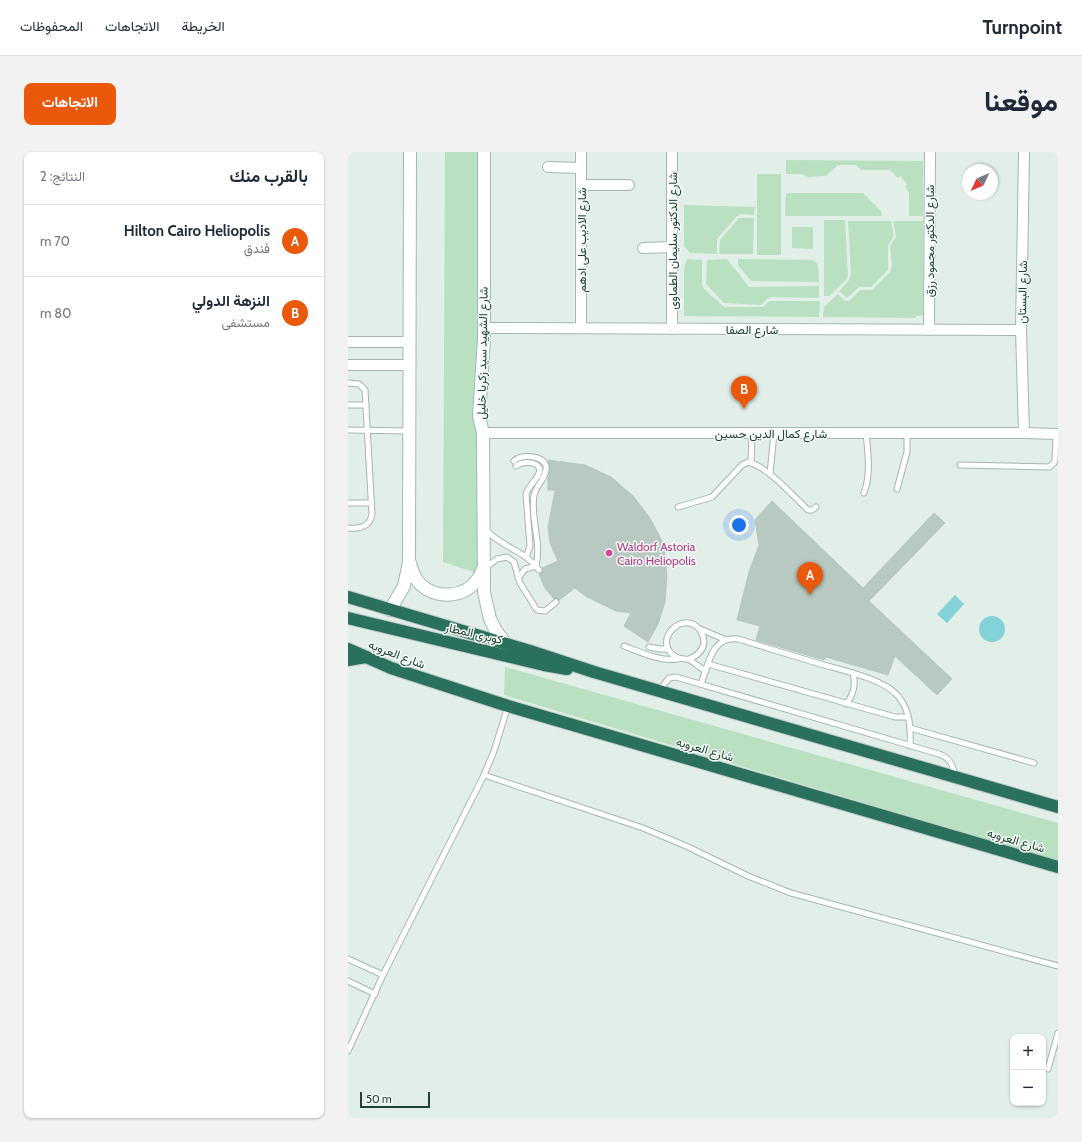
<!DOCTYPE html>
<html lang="ar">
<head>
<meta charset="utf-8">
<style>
  :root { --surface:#fff; --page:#f2f2f3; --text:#1f2937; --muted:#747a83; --line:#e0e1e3; --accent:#ea580c }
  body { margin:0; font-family:Cabin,Vazirmatn,sans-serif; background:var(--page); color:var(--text); direction:rtl }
  .controls { position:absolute; right:12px; bottom:12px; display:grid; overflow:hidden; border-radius:8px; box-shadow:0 1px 3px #0004 }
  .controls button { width:36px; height:36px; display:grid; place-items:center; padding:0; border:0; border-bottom:1px solid var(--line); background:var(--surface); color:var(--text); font:20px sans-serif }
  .compass { position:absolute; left:614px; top:12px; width:36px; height:36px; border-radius:50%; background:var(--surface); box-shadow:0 1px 3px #0004; rotate:226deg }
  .scale { position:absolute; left:12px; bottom:10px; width:70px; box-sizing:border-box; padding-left:4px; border:2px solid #204136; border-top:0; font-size:11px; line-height:14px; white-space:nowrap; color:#204136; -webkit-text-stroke:3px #f3faf6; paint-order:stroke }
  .you { position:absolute; left:391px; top:373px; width:14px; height:14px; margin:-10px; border:3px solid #fff; border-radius:50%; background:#1a73e8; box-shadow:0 0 0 6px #1a73e833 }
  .badge { display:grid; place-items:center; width:26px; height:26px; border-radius:50%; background:var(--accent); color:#fff; font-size:13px; font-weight:700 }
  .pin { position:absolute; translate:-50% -33px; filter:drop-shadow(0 1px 2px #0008) }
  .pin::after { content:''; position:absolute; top:21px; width:14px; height:12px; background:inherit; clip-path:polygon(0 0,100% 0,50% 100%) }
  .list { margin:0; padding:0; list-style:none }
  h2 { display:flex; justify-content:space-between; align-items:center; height:52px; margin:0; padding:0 16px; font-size:17px }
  h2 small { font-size:13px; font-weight:400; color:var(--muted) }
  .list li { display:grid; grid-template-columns:26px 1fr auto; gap:12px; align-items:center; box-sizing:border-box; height:72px; padding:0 16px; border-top:1px solid var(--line) }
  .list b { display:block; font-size:15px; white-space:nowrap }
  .list p { margin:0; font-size:13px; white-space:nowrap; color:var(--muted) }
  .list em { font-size:13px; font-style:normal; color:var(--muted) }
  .map { position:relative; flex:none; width:710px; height:966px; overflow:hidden; direction:ltr; border-radius:8px }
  header { display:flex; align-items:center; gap:24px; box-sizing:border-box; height:56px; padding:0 20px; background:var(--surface); border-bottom:1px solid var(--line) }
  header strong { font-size:19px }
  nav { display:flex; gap:22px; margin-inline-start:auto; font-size:14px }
  .intro { display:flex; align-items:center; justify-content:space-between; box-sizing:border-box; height:96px; padding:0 24px }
  h1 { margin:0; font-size:28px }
  .button { padding:10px 18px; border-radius:8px; background:var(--accent); color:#fff; font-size:14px; font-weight:700 }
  main { display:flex; gap:24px; padding:0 24px }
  aside { flex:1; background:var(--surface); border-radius:8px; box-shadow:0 1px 3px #0004 }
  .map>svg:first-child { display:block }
</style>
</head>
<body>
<header>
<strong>Turnpoint</strong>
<nav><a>الخريطة</a><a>الاتجاهات</a><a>المحفوظات</a></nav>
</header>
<div class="intro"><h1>موقعنا</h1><a class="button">الاتجاهات</a></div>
<main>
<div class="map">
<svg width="710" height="966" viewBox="0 0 710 966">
  <rect width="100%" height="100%" fill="#e2eee8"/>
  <g fill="#b9e1c1">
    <path d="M97,0H129L132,422L95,410Z"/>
    <path d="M438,8L575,9V64H561V41L557,34L559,32L552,24L550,26L542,18H513L508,13H490L478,24L460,25L454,22H438Z"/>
    <rect x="409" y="22" width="24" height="81"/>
    <path d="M438,41H515L533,59L534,64H437Z"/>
    <path d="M336,53L407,55L406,63L393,62L389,64L369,87V102L342,101L336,94Z"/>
    <path d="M391,66H406L405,102H371L372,88Z"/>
    <path d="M476,68H497L500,124L497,129L481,144H476Z"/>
    <path d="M500,69H543C545,82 548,83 540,93V118L523,135H511L499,146L491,139L501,128L503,122Z"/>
    <path d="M545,69H575V163L568,164V166L475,165L476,155L490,142L497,149H501L512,138H524L542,120L544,114L542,94L548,85Z"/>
    <path d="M444,75H465V97L444,96Z"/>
    <path d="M339,107L354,108V133L356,137L376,155H415L421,149H472L471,165L336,164V116Z"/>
    <path d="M379,107L401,135L471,134V146L423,145L419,147L413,153L376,151L358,132L359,108Z"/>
    <path d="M390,107L466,108L470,113L471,130L403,129L390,113Z"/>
    <path d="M157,515L710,671V709L156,543Z"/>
  </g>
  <g fill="#85d1d8">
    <path d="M607,443L616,452L599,471L589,462Z"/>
    <circle cx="644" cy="477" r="13"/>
  </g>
  <g fill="#b7c9c1" stroke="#b4c8be">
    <path d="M200,308L237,313L263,325L285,344L302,366L316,393L319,424L317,450L310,472L300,490L276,474L283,461L268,459L239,445L227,436L211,448L209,446L206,447L197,436L191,422L195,420L194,416L210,409L202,391L200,375L207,338H200V326L202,318Z"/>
    <path d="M424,349L515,436L586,361L597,371L521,449L604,527L589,543L547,504L540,523L478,505L476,508L408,488L412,474L389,468L401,420L411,393L407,368Z"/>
  </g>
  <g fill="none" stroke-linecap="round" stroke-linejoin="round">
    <defs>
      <g id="lane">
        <path d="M0,231L11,232L17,238L24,362C22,375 12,377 0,376"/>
        <path d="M0,253H18"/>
        <path d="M0,278L61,279"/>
        <path d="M166,309C173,302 195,303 198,314C200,324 188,333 186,343C182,366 194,391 188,414L177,417L170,426"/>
        <path d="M403,311L404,281"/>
        <path d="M612,313L701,315L706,311L707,308L708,282"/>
        <path d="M168,314C175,309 188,309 192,317C192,326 181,332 178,342L182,394L178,405"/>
        <path d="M422,322L426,281"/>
        <path d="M549,337L559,300V281"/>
        <path d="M516,341C523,322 520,302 518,281"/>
        <path d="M0,351H23"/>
        <path d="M330,355L364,345L394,313L400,310C419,314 445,344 460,358H464L468,355"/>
        <path d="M138,378C153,395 178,399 191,418"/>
        <path d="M137,416L149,407L159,405L166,410L172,431L189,458L197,459L208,450"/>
        <path d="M352,477L376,487"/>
        <path d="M276,494C292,500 313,510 330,507"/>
        <path d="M301,495L312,497H320"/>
        <path d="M341,507C349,504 355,499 356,490C356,485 354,482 352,478C336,457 305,487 325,503C331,508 337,506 342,508C348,512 352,516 358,519"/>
        <path d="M360,512L547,565H560"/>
        <path d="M353,532C360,513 364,483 390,487C416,495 443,503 469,511C492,518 535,526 550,544C562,558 563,576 562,594"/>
        <path d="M311,539L321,526L328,525L591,602C602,606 606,613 606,625"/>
        <path d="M498,552C506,542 508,533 505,521"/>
        <path d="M562,576L686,611"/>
        <path d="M136,623L295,676L338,694L400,724L443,741L710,814"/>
        <path d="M0,807L35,823"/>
        <path d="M0,829L27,842"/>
        <path d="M0,899L35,823L136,623L146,599L160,554"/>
        <path d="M700,917L710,881"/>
      </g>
      <g id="street">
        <path d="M233,0V176"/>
        <path d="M324,0V177"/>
        <path d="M200,15L233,16"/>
        <path d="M233,33H281"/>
        <path d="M295,96L325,95"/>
        <path d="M136,176L673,178"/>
        <path d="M581,178L582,0"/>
        <path d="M0,190H62"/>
        <path d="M0,213H62"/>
        <path d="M135,281H676L710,282"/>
        <path d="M676,281L673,178L676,0"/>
      </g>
      <g id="secondary">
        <path d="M136,0V187L131,264L135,281L136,440L142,467L147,477L157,491"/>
        <path d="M62,411C64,419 67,427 73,433C89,447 116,446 129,428C132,425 133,420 135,417"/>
        <path d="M42,458L56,434L61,410L62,0"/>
      </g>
      <g id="highway">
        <path d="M0,445L182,499L246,520L710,655"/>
        <path d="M0,466L196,513L219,517"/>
        <path d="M0,497L43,516L160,554L710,715"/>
        <path d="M0,508L18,505"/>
      </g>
    </defs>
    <use href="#lane" stroke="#a4b7af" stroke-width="7"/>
    <use href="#street" stroke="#a4b7af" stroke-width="12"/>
    <use href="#secondary" stroke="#9fbbaf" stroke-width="14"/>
    <use href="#highway" stroke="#c1cac7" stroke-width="14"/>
    <use href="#lane" stroke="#fff" stroke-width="5"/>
    <use href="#street" stroke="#fff" stroke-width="10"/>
    <use href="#secondary" stroke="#fff" stroke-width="12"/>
    <use href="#highway" stroke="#29705d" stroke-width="12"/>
  </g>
  <circle fill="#d1479c" stroke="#f3faf6" stroke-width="1.5" cx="261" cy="401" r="4"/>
  <g text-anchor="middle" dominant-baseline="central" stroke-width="3" stroke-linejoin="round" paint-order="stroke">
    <g font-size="12" fill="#204136" stroke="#f3faf6">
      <text transform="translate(233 88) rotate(-90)">شارع الاديب على ادهم</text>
      <text transform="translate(324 89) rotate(-90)">شارع الدكتور سليمان الطماوى</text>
      <text transform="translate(581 89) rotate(-90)">شارع الدكتور محمود رزق</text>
      <text transform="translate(674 140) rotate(-89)">شارع البستان</text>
      <text x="404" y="177">شارع الصفا</text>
      <text transform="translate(134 201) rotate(-89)">شارع الشهيد سيد زكريا خليل</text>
      <text x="423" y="281">شارع كمال الدين حسين</text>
      <text transform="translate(126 481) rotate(13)">كوبرى المطار</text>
      <text transform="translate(49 502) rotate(21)">شارع العروبه</text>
      <text transform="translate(357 597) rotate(16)">شارع العروبه</text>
      <text transform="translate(668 688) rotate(16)">شارع العروبه</text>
    </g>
    <g font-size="12" fill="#b23c85" stroke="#f3faf6" text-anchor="start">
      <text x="269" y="394">Waldorf Astoria<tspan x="269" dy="14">Cairo Heliopolis</tspan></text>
    </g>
  </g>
</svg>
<div class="controls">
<button>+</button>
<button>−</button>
</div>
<svg class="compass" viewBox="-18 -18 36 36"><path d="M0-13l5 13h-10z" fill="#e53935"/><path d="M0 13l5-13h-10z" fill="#747a83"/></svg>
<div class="scale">50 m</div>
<div class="you"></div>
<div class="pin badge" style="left:462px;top:443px">A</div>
<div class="pin badge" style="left:396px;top:257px">B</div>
</div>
<aside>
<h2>بالقرب منك<small>النتائج: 2</small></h2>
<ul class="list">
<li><span class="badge">A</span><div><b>Hilton Cairo Heliopolis</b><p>فندق</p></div><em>70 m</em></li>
<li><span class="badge">B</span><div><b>النزهة الدولي</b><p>مستشفى</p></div><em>80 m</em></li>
</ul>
</aside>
</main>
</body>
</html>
